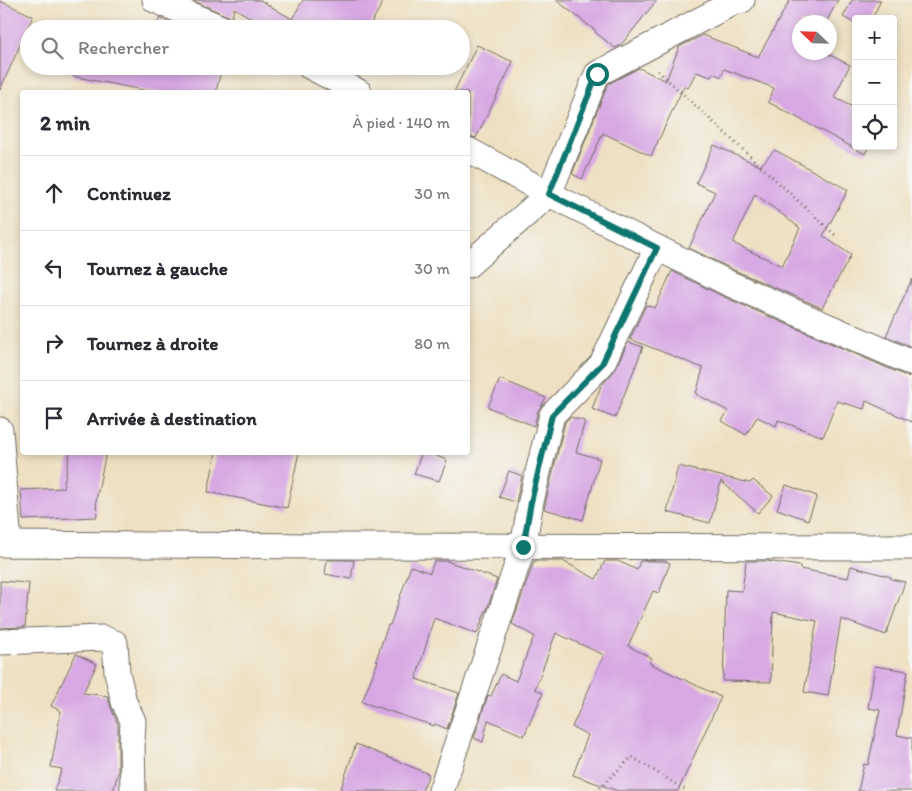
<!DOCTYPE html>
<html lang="fr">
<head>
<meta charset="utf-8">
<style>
  :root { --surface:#fff; --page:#f7f7f7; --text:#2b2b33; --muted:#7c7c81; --line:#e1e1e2 }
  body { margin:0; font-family:Itim,sans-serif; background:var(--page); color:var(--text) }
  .controls { position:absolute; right:15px; top:15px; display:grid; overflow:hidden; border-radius:5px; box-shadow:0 2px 8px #0003 }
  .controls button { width:45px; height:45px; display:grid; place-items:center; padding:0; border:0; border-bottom:1px solid var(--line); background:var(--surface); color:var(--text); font:25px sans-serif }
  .compass { position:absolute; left:792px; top:15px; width:45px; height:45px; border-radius:50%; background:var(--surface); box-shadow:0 2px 8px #0003; rotate:293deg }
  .stop { position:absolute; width:15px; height:15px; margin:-11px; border:4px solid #0f766e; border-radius:50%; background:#fff }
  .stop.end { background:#0f766e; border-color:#fff; box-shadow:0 1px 5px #0008 }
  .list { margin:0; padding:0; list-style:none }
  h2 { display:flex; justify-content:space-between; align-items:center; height:65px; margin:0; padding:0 20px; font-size:21px }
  h2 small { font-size:16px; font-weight:400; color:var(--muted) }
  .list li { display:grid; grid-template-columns:32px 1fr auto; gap:15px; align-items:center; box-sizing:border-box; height:75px; padding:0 20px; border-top:1px solid var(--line) }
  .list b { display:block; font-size:19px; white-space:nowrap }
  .list em { font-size:16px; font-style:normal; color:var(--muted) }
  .icon { flex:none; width:28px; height:28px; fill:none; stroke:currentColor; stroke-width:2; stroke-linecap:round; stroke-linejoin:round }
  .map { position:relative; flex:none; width:912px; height:791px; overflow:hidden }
  .search { position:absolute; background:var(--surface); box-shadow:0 2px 8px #0003; left:20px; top:20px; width:450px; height:55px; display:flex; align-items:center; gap:12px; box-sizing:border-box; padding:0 18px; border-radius:28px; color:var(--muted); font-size:19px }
  .panel { position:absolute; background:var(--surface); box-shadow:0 2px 8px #0003; left:20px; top:90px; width:450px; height:365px; border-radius:5px }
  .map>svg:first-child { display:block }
</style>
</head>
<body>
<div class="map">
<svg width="912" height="791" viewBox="0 0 912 791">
  <rect width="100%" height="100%" fill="#f6f6f2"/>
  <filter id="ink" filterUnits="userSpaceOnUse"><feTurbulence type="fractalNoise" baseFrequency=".02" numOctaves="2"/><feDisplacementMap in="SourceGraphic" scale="10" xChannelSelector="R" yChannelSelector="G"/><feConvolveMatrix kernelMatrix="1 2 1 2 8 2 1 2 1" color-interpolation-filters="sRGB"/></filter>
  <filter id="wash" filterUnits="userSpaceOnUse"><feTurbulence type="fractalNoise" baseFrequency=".0096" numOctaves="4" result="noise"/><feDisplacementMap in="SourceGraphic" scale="20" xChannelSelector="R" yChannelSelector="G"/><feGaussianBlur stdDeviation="1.12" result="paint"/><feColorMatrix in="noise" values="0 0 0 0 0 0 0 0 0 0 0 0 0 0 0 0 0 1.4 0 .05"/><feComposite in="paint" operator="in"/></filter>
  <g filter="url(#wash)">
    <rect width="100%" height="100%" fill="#eee0c2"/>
    <g id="blocks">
      <g fill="#d7a8e3" fill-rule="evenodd">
        <path d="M192,0H260L292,19L303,0H384L368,29H270L234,8L232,18Z"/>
        <path d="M556,0H657L621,45L615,48L595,32L596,31Z"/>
        <path d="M790,0H838L826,22H800V52H824L850,65L834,97L856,109V146H869L865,154L768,102L774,88L724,69L721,77L713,73L711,77L696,72L688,88L684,86L651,156L603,133L582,179L572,174L608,84L639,68L666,81L679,47L703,35L758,57Z"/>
        <path d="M852,0H881L872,19H856V24L843,17Z"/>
        <path d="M0,1L33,16L0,90Z"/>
        <path d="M160,18L186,29H165L157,23Z"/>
        <path d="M477,45L513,62L476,138L468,136V92H454Z"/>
        <path d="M73,66H222L216,92H153L72,76Z"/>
        <path d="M714,145L760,166L775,150L848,190L823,236L851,255L822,308L734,270L689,248L715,192L696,183ZM755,194L800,228L782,266L733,243Z"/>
        <path d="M672,271L722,296L906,376L912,377V422L866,401L864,409L837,401L823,437L778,420L776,426L757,417L746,435L722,421L728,411L696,394L703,368L630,339L646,305L655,308Z"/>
        <path d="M912,279V347L886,336Z"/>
        <path d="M628,342L643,347L615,418L592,409L601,386L615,370Z"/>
        <path d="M500,379L546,398L538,411L534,426L488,407Z"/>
        <path d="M570,417L585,421L576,452L600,459L583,520L544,509L565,422Z"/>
        <path d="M70,452H106L96,501L97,517L23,520L21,490L63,488Z"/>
        <path d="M216,452H299L287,508L208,492Z"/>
        <path d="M422,452H426L447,460L439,481L414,474Z"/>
        <path d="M678,466L750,483L753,480L773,496L758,513L721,481L710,523L667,512Z"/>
        <path d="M509,471L522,476L516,502L499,497Z"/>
        <path d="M786,485L817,496L808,520L777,509Z"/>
        <path d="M327,560H354L351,579L325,574Z"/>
        <path d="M434,561H447L497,579L487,610H486L477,634L434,618L416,679L459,693L447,729L435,724L434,726L362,702L378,661L376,660L388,625H390L411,566L430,573Z"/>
        <path d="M534,561H563L596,579L605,561H618L637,570L640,561H665L670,563L659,593L653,591L628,646L652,658L649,663L721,697L678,791H618L573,775L588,735L572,727L604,655L556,633L535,689L543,693L524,736L488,720L483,742L474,738L488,695L491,696L501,674L516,681L534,636L512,624Z"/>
        <path d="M746,561H767L800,566V569L848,578L851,566L891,577V579L905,582L886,635L841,619L828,696L804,692L817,621L773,612L771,682L723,681L726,590L742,591Z"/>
        <path d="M0,581L29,583L25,627L0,628Z"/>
        <path d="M76,654L97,664L83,693L108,696L111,708L118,724V773L113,791H54L62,769L51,767L61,711L51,706Z"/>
        <path d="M875,666L908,671L897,735L912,738V791H858L864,764L868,765L880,710L868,708Z"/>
        <path d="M356,744L429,774L422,791H340Z"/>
      </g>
    </g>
  </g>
  <g filter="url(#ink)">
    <use href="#blocks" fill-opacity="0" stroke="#6f6a60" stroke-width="1"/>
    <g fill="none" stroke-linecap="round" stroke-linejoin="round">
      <defs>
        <g id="street">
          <path d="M155,0L224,29"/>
          <path d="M309,66L359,92"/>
          <path d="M468,150L549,194L728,283L912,363"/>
          <path d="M468,265L549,194L597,74L734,2L742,0"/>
          <path d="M0,430L9,544"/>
          <path d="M0,544L320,546L912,547"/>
          <path d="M0,642L102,638L115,643L117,672L124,702L133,721L132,741L133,791"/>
          <path d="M441,791L523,547L531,501L552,415L602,364L657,248"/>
        </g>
      </defs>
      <use href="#street" stroke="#6f6a60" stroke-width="27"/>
      <g stroke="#6f6a60" stroke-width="3" stroke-dasharray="1 4" stroke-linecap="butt">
        <path d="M658,71L835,235"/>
        <path d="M596,791L632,757L687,791"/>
      </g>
      <use href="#street" stroke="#fff" stroke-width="25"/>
    </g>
  </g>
  <g fill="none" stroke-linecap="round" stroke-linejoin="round" filter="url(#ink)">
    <path stroke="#0f766e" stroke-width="6" d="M523,547L531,502L552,415L602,364L657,248L549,194L597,74"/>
  </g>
</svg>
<div class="controls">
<button>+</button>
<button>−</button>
<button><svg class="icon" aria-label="locate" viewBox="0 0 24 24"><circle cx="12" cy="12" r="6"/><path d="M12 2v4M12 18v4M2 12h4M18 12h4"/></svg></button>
</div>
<svg class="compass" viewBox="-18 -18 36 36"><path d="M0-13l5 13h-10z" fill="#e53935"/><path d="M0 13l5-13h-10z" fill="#7c7c81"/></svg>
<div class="stop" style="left:597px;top:74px"></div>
<div class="stop end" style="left:523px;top:547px"></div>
<div class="search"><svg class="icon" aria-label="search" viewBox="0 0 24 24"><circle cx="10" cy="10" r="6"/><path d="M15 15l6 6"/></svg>Rechercher</div>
<section class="panel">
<h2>2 min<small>À pied · 140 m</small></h2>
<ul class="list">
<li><svg class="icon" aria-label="ahead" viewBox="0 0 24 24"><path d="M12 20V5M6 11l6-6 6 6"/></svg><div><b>Continuez</b></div><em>30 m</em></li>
<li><svg class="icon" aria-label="left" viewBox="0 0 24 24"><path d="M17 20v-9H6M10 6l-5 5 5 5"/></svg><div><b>Tournez à gauche</b></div><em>30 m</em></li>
<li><svg class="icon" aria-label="right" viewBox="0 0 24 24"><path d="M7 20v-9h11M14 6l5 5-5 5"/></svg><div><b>Tournez à droite</b></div><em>80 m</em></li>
<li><svg class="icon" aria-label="arrive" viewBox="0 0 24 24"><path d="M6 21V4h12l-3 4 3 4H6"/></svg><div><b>Arrivée à destination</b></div></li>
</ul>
</section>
</div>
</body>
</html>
